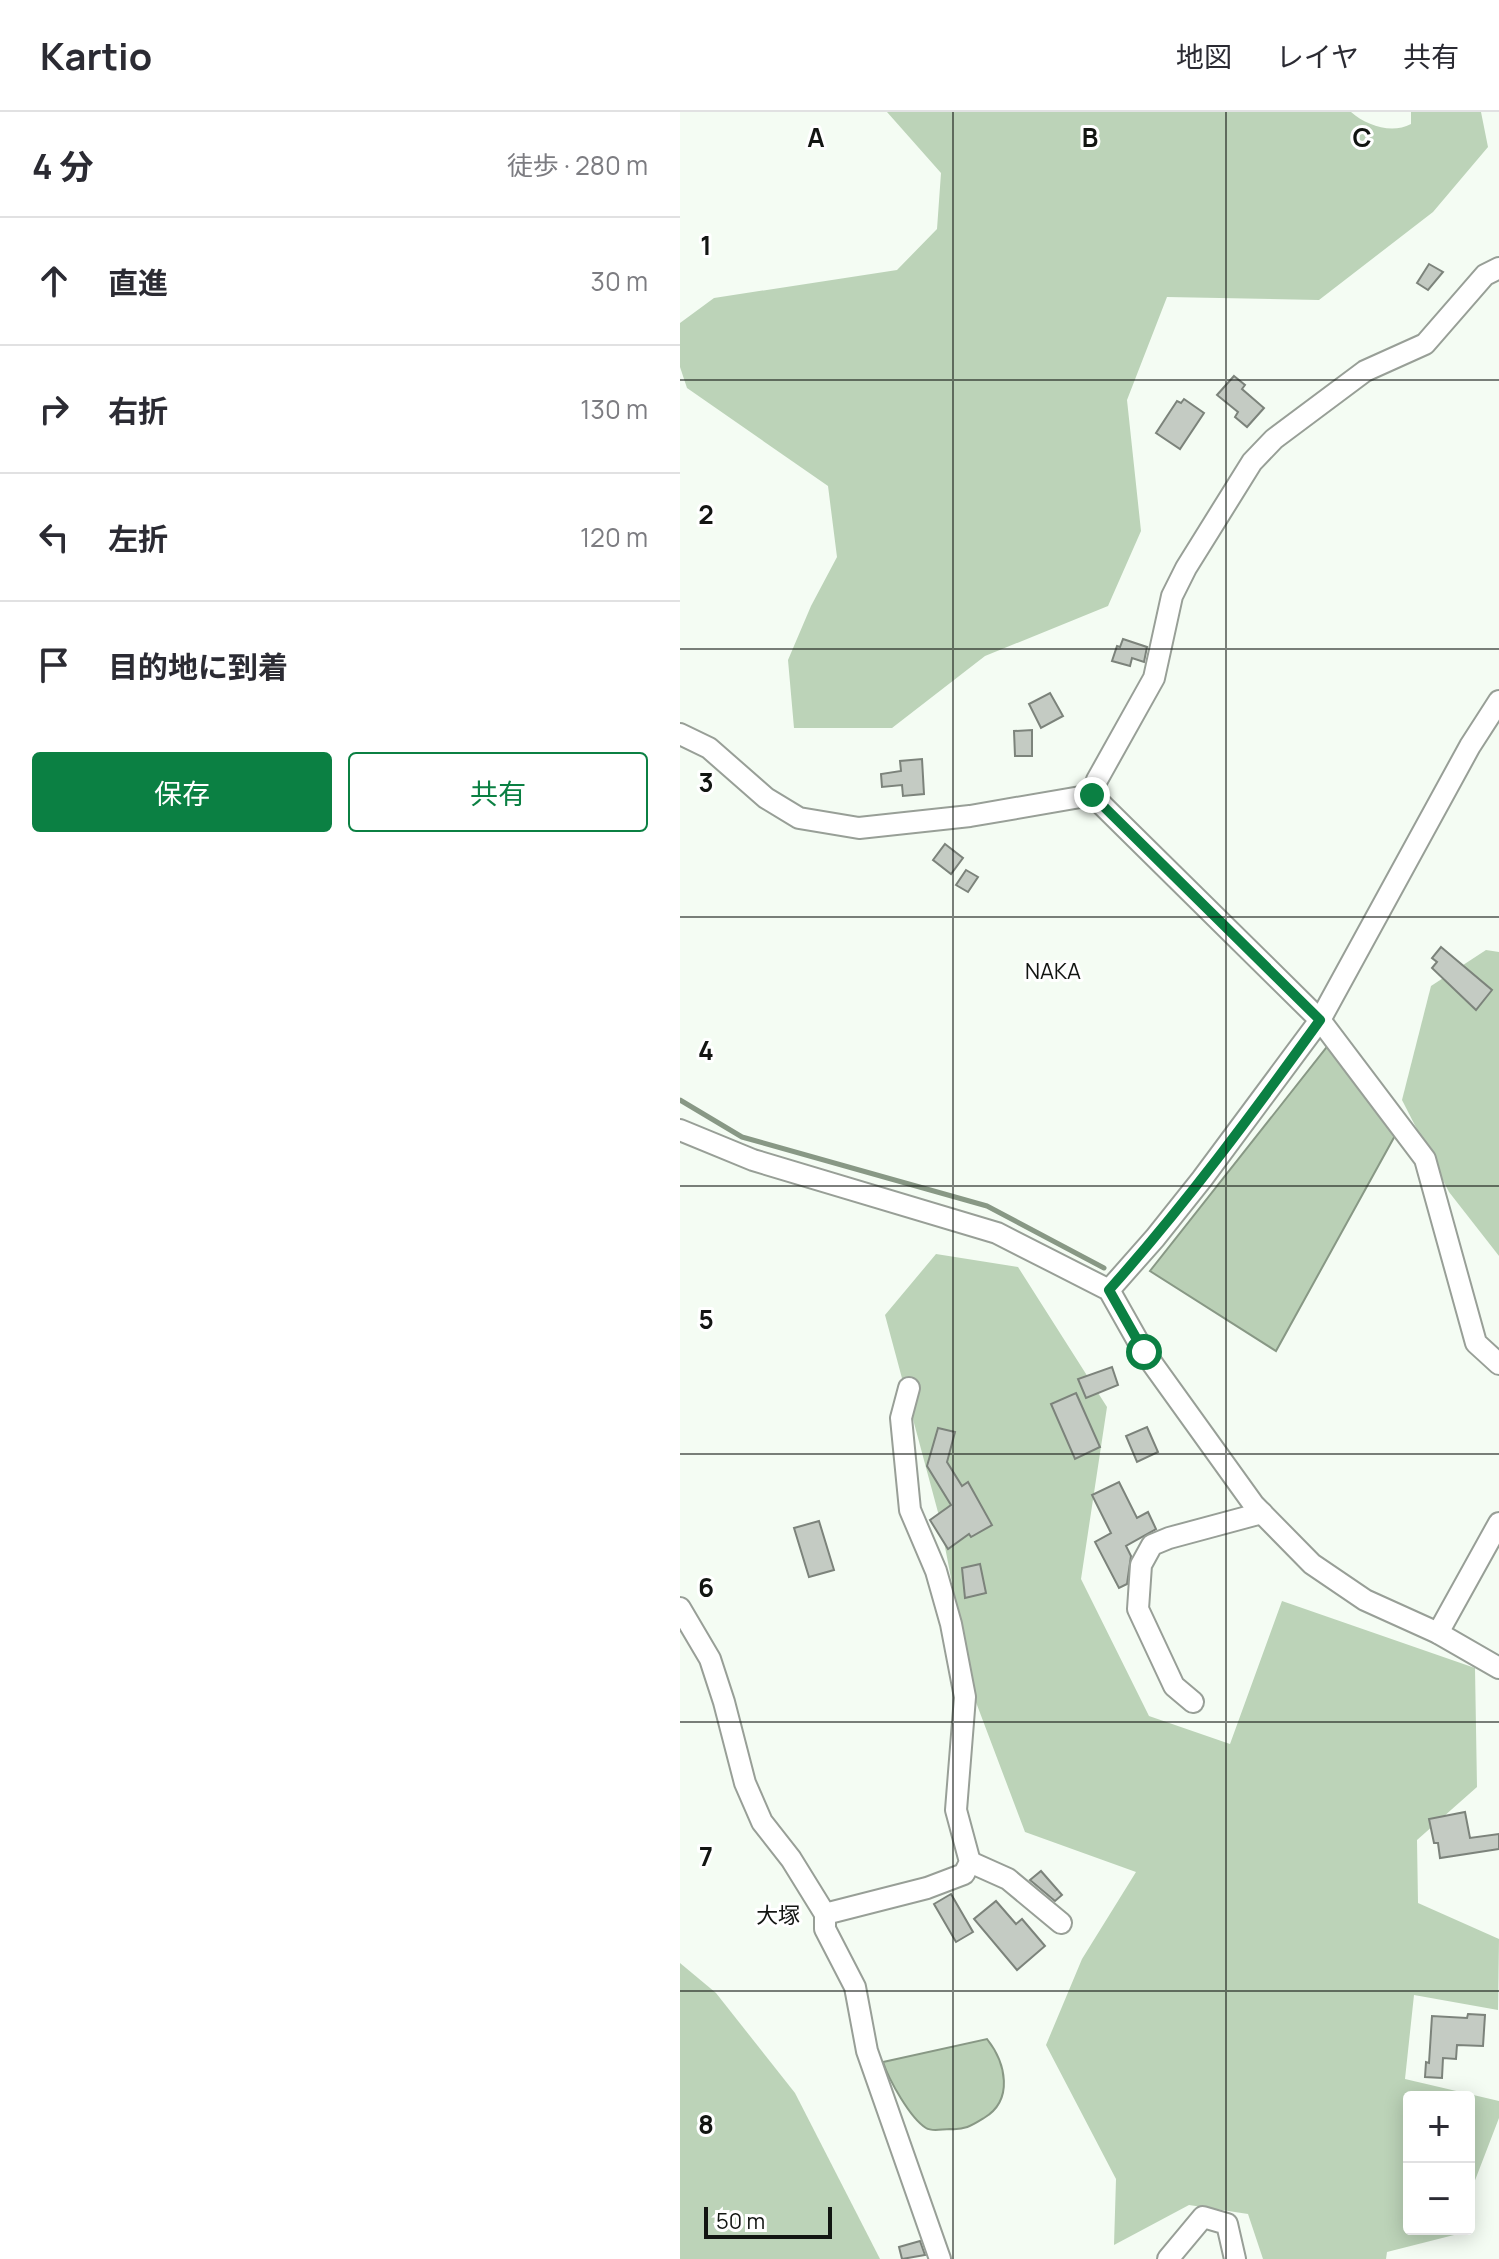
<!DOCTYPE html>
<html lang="ja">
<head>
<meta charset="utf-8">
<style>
  :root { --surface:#fff; --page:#f2f2f3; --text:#2b2b33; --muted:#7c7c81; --line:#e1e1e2; --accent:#0b8043 }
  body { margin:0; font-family:Manrope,"Noto Sans JP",sans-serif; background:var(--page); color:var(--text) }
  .controls { position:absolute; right:24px; bottom:24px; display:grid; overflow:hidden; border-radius:8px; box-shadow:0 4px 20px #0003 }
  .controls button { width:72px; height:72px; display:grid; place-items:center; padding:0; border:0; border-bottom:2px solid var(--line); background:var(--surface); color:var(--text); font:40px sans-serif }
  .scale { position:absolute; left:24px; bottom:20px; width:128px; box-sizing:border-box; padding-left:8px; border:4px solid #121512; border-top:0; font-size:22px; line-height:28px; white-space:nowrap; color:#121512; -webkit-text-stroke:6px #fff; paint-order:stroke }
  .stop { position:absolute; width:24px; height:24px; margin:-18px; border:6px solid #0b8043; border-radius:50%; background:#fff }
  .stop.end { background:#0b8043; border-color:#fff; box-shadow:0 2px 8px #0008 }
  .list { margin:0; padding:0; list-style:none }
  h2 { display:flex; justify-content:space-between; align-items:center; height:104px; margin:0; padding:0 32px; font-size:34px }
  h2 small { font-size:26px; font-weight:400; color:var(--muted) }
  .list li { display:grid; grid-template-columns:52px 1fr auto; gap:24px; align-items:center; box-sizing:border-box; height:128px; padding:0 32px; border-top:2px solid var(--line) }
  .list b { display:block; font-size:30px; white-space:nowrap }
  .list em { font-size:26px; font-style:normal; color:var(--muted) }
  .actions { display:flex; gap:16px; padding:24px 32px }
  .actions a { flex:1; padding:18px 0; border:2px solid var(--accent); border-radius:8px; text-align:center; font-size:28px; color:var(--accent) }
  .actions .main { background:var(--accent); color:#fff }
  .icon { flex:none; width:44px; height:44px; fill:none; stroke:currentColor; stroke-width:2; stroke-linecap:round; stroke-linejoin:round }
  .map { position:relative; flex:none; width:819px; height:2147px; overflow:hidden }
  header { display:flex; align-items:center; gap:48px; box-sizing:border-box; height:112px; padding:0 40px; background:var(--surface); border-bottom:2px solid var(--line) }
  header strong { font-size:38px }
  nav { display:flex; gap:44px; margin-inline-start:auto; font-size:28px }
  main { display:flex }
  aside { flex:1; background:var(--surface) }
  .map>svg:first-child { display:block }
</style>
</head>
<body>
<header>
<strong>Kartio</strong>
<nav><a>地図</a><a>レイヤ</a><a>共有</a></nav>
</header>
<main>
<aside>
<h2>4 分<small>徒歩 · 280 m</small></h2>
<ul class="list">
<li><svg class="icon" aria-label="ahead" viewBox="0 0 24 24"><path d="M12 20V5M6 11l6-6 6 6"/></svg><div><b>直進</b></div><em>30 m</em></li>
<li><svg class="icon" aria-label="right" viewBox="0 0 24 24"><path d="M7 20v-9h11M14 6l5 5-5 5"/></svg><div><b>右折</b></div><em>130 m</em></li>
<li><svg class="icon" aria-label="left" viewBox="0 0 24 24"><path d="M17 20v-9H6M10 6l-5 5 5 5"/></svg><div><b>左折</b></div><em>120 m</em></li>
<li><svg class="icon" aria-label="arrive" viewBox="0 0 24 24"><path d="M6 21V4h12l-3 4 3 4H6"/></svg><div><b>目的地に到着</b></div></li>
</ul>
<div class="actions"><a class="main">保存</a><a>共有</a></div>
</aside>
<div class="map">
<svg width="819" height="2147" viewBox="0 0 819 2147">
  <rect width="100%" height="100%" fill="#f4fcf3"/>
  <g fill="#bcd3b8">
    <path d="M207,0H671C687,14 712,22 731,12V0H801L808,35L753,100L639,188L487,185L447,288L461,419L428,494L305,544L212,616H114L108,548L131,494L157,445L148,374L7,276L0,255V211L34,186L217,158L257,117L261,61Z"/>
    <path d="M806,838L819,840V1144L769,1080L722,988L751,874Z"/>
    <path d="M256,1142L338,1155L427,1295L401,1467L469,1604L550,1632L602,1489L795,1556L797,1675L737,1728L738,1791L819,1827L818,1898L734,1883L725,1967L819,1989V2006L789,2084V1985H729V2117H776L774,2123L707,2140L706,2147H583L568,2102L509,2093L434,2133L436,2067L366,1933L402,1847L456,1760L345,1720L294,1585L259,1404L205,1203Z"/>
    <path d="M0,1851L36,1881L115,1981L200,2147H0Z"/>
  </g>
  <g fill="#bad0b6" stroke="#889885" stroke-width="2">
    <path d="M650,931L717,1020L596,1239L470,1159Z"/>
    <path d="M307,1927C326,1951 334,1988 304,2006C291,2014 285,2018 270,2017C262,2017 252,2020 246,2016C230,2006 209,1968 203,1950Z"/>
  </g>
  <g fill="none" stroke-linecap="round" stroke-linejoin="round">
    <path stroke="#889885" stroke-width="5" d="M0,988L62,1025L307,1094L424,1156"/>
  </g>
  <g fill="#c4cbc3" stroke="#7c837b" stroke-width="2">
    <path d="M749,152L763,160L748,178L737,171Z"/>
    <path d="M554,264L565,273L562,277L584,296L567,315L555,305L558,300L537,283Z"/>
    <path d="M504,287L524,301L500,337L476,321L497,289L501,291Z"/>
    <path d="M443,527L467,535L464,550L452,546L450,554L432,549L437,534L440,535Z"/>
    <path d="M370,581L383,604L361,616L349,592Z"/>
    <path d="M352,618V644H335L334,619Z"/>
    <path d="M242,647L244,682L223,684L222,673L202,675L201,662L221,659L220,649Z"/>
    <path d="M265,732L283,746L271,762L253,748Z"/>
    <path d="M286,758L298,765L288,780L276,773Z"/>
    <path d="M761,835L812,878L796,898L752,856L757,850L752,846Z"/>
    <path d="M432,1255L438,1273L406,1286L398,1267Z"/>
    <path d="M396,1281L420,1335L395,1347L371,1292Z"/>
    <path d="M467,1315L478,1340L457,1350L446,1324Z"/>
    <path d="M258,1316L275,1320L267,1350L282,1374L288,1370L312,1413L291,1425L289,1422L268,1437L250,1408L271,1393L247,1354Z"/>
    <path d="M439,1370L457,1406L468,1400L476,1417L446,1434L451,1444L447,1472L439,1476L415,1430L431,1421L412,1383Z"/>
    <path d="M139,1409L154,1458L129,1465L114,1416Z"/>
    <path d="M300,1452L306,1481L285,1486L282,1456Z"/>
    <path d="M785,1700L790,1726L819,1722V1737L760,1746L758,1731H754L749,1707Z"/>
    <path d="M361,1759L382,1783L375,1789L350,1768Z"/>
    <path d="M271,1782L293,1820L276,1830L254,1792Z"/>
    <path d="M316,1789L336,1812L342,1807L365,1834L337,1858L294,1807Z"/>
    <path d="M788,1902L805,1903L803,1934L777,1933L776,1947L763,1946L762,1966L745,1965L746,1950L749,1951L752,1904L787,1906Z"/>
    <path d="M240,2129L245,2143L222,2147L219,2135Z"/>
  </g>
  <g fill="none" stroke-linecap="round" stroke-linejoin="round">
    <defs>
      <g id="minor">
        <path d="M0,622L29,636L86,686L119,706L179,716L290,704L412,683"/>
        <path d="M412,683L640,908L745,1047L796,1231L819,1252"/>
        <path d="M412,683L417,668L474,566L492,484L506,456L572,350L594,327L685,259L745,232L805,163L819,156"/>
        <path d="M0,1018L73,1048L317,1121L429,1178L464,1240L574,1393L632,1452L685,1488L758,1521L819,1556"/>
        <path d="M429,1178L475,1126L522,1067L640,908L790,634L819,589"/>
        <path d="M0,1496L30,1547L44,1590L65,1671L82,1710L111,1747L145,1802V1817L175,1875L187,1939L260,2147"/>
        <path d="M758,1521L819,1411"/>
        <path d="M513,1590L494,1574L458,1497L461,1453L472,1433L489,1426L582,1401"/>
        <path d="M290,1750L328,1767L381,1811"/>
        <path d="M145,1802L247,1776L284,1762L290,1750L276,1698L285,1585L271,1512L256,1459L230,1398L221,1306L229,1276"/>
        <path d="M488,2147L523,2105L547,2112L555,2147"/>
      </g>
    </defs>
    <use href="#minor" stroke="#989f97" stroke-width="24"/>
    <use href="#minor" stroke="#fff" stroke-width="20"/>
  </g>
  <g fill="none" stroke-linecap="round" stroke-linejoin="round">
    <path stroke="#0b8043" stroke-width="10" d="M412,683L640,908C573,1001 505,1093 429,1178L464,1240"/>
  </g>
  <path fill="none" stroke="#121512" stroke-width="2" stroke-opacity="0.55" d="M273,0V2147M546,0V2147M0,268H819M0,537H819M0,805H819M0,1074H819M0,1342H819M0,1610H819M0,1879H819"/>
  <g text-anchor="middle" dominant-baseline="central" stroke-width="6" stroke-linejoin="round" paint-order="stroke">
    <g font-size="22" fill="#121512" stroke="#fff">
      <text x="373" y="859">NAKA</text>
      <text x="98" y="1803">大塚</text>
    </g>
  </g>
  <g font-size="26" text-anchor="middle" font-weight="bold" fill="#121512" stroke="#fff" stroke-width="6" stroke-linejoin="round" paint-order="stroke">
    <text x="136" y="35">A</text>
    <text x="410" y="35">B</text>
    <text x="682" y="35">C</text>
    <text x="26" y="143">1</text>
    <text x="26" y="412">2</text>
    <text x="26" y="680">3</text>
    <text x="26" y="948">4</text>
    <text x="26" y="1217">5</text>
    <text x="26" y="1485">6</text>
    <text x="26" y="1754">7</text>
    <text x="26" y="2022">8</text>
  </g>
</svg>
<div class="controls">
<button>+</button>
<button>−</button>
</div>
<div class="scale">50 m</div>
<div class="stop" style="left:464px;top:1240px"></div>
<div class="stop end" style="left:412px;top:683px"></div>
</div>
</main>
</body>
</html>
